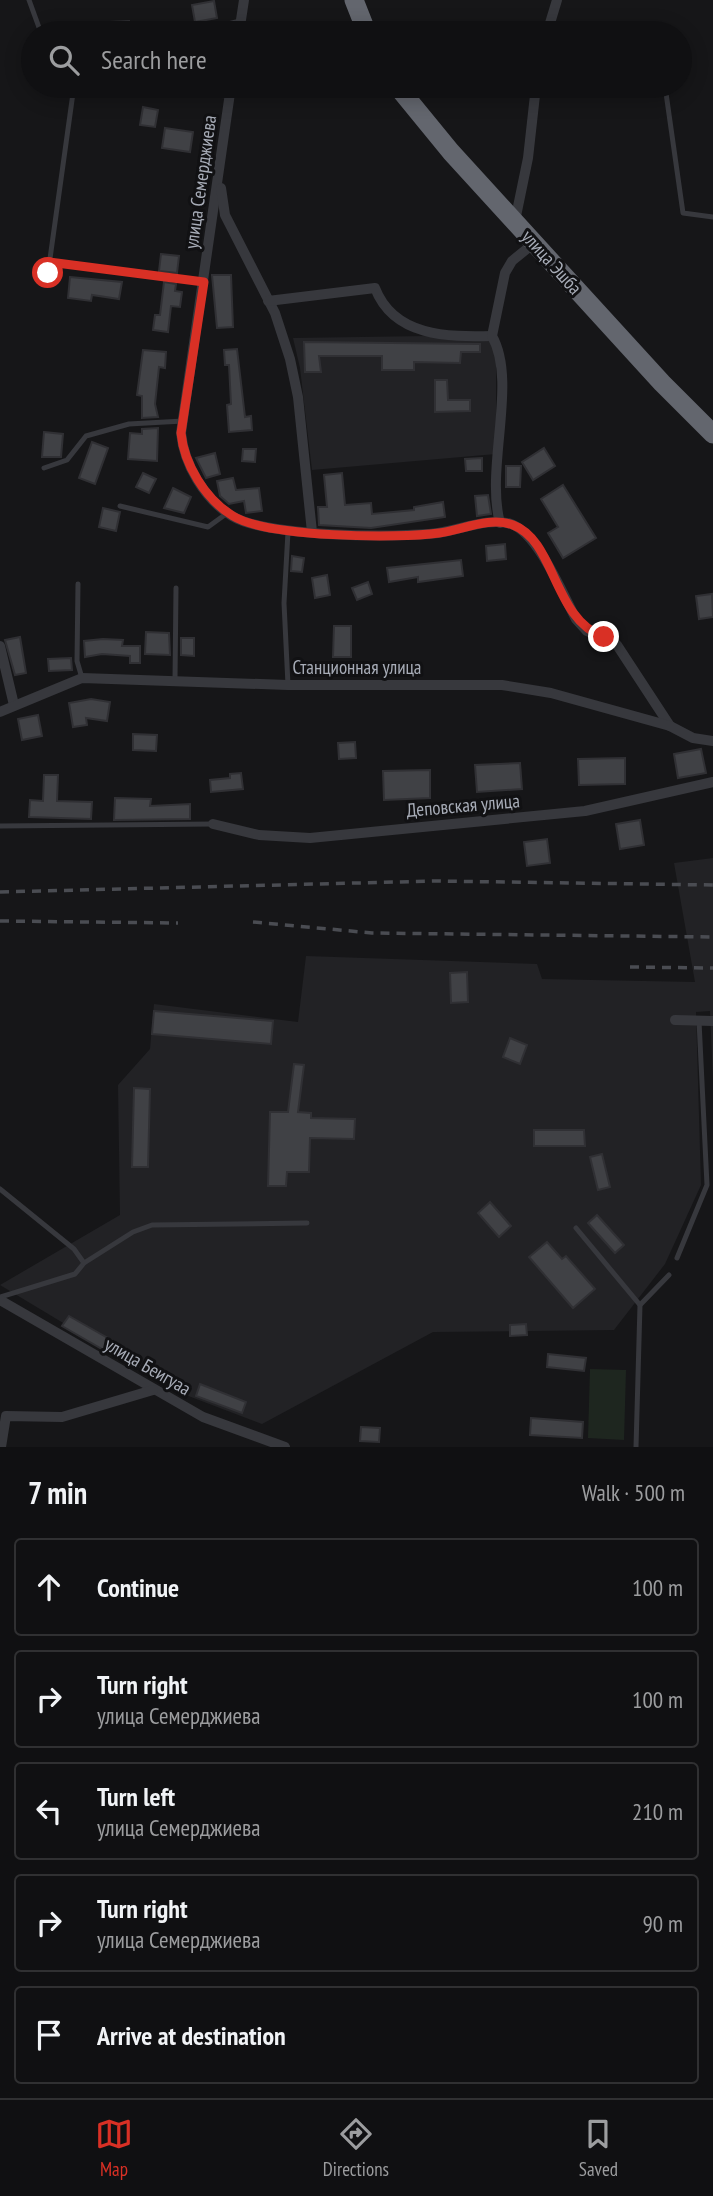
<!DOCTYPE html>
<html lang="en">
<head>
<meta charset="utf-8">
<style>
  :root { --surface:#101012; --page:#19191b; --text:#f1f3f6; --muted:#9c9d9f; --line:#303032; --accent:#d93025 }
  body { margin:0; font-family:"PT Sans Narrow",sans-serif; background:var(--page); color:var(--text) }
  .stop { position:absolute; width:21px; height:21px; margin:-16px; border:5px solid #d93025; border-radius:50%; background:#fff }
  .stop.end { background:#d93025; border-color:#fff; box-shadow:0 2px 7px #0008 }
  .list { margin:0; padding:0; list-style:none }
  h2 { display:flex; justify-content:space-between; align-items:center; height:91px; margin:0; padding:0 28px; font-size:30px }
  h2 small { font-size:23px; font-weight:400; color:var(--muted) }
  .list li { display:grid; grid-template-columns:46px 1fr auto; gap:21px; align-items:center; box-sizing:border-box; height:98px; margin:0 14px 14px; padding:0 14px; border:2px solid var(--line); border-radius:7px }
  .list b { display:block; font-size:26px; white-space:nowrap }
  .list p { margin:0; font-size:23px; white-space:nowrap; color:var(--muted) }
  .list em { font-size:23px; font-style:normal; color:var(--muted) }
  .icon { flex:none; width:38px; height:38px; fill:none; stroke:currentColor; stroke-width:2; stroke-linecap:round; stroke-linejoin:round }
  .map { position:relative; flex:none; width:713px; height:1447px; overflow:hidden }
  .search { position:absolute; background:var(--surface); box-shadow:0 4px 18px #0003; left:21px; right:21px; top:21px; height:77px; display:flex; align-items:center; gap:18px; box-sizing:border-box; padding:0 24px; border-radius:38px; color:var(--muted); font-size:26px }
  .sheet { height:651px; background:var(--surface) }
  nav { display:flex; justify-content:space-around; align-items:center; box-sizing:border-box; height:98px; border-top:2px solid var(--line); background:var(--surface); font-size:19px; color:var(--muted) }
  nav a { display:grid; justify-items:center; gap:4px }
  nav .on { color:var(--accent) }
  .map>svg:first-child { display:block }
</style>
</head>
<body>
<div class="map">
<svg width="713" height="1447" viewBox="0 0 713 1447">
  <rect width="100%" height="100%" fill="#161618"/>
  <g fill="#222225">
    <path d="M496,335V454L312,470L300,368L293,338Z"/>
    <path d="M713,858V1080L710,1011L696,1012L701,1185L665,1264L614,1330L433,1332L262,1424L178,1392L0,1285L120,1215L118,1085L150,1049L154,1004L298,1022L306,956L537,964L542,979L695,982L674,863Z"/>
  </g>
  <path fill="#1e261f" d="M590,1369L626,1370L624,1440L588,1438Z"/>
  <g fill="#404145" stroke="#303034" stroke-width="2">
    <path d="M214,1L217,18L195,22L192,5Z"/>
    <path d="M129,21L130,33H111L110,22Z"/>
    <path d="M143,107L158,110L155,127L140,125Z"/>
    <path d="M165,128L193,132L190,152L162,148Z"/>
    <path d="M161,254L179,256L177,273L159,271Z"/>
    <path d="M212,275H231L233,327L217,328Z"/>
    <path d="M70,277L122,282L119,299L92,295L91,301L68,298Z"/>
    <path d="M164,282L176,284L175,291L182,292L180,307L171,306L168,332L153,330L155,315H160Z"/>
    <path d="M304,342L480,344V352H461L460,363L414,362V370H382V356H319L321,372H305Z"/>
    <path d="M237,349L245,417L251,416L252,430L229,432L227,405L231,404L229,365H225L224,350Z"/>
    <path d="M143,350L166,352L165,368L159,367L155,404L158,417L142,418V396L137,395Z"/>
    <path d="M435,380H447L448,400H470V411L435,412Z"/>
    <path d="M158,428L157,461L128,459L130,433L142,434V429Z"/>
    <path d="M44,432L63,434L61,457H42Z"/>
    <path d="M92,442L108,448L95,484L79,478Z"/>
    <path d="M544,448L555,466L533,480L522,462Z"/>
    <path d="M243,449H256L255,462L242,461Z"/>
    <path d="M215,453L220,474L206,478L196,458Z"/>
    <path d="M482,458V471H466L465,459Z"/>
    <path d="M506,466H521L520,487H506Z"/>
    <path d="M143,473L156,479L149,493L136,487Z"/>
    <path d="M342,473L345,505L371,503L372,514L414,510V507L443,502L445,517L371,528L319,525L318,507H327L324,475Z"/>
    <path d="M233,478L236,490L259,488L262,511L246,513L244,501L229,504L220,496L217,481Z"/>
    <path d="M563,485L596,538L563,558L548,533L558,527L541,499Z"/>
    <path d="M173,488L191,497L184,513L164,508Z"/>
    <path d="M488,495L491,514L477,516L475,496Z"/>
    <path d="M103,508L120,512L116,531L99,527Z"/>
    <path d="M505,544L506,559L487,561L486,546Z"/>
    <path d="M292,556L304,558L302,572L291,571Z"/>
    <path d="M461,560L463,576L418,582V577L389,582L387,568Z"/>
    <path d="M327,575L330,595L315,598L312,578Z"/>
    <path d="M368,582L372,594L357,600L352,588Z"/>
    <path d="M712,594L713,617L699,619L696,596Z"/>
    <path d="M334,626H351V657H333Z"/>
    <path d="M146,632L169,633L170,655L145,654Z"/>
    <path d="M20,637L26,673L15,675L5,640Z"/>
    <path d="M181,638H194V656L181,655Z"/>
    <path d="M103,639L123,640L122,646H140V663H130V656L102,654L85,657L84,641Z"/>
    <path d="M71,658L72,670L49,671L48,659Z"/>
    <path d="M305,662L319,663V674H304Z"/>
    <path d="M91,699L110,702L107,721L86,718L87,725L73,727L69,703Z"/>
    <path d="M38,715L42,736L22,740L18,719Z"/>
    <path d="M133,734L157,735L156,751L133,750Z"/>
    <path d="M355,742L356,758L339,759L338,743Z"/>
    <path d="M701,749L706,773L678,778L674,754Z"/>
    <path d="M625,758V784L579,785L578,759Z"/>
    <path d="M520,763L522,789L477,792L475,765Z"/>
    <path d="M430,770V798L384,800L383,771Z"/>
    <path d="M241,773L243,789L211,792L210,780L230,778V774Z"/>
    <path d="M44,775H58L57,801L92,802L91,819L29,817L30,800L43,801Z"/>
    <path d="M115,798L151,799L150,806L190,804V819L114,820Z"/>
    <path d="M640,820L644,845L620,849L616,824Z"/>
    <path d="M547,839L550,863L527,866L524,842Z"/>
    <path d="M467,972L468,1002L451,1003L450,973Z"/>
    <path d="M154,1011L273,1021L271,1044L152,1034Z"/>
    <path d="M510,1038L527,1045L520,1064L503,1057Z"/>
    <path d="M294,1064L304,1065L298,1112L311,1113V1118L355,1119L354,1139L310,1138L309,1172H287L286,1186H268L270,1112H288Z"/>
    <path d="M134,1088L150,1089L148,1167H132Z"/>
    <path d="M534,1130H584L585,1146H534Z"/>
    <path d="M602,1154L610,1187L598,1190L590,1157Z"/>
    <path d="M490,1202L511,1226L499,1237L478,1213Z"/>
    <path d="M597,1215L624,1245L615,1253L588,1223Z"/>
    <path d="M547,1242L562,1259L566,1256L595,1289L573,1308L529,1257Z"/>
    <path d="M69,1316L134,1353L128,1364L62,1326Z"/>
    <path d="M526,1324L527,1335L510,1336V1325Z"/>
    <path d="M548,1354L586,1358L584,1371L547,1367Z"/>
    <path d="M200,1384L246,1402L242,1413L196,1396Z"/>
    <path d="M531,1418L583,1422L582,1438L530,1435Z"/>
    <path d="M361,1427L380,1428L379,1442L360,1441Z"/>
  </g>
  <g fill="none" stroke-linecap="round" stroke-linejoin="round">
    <g stroke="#37383d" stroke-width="5">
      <path d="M29,0L41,33"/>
      <path d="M192,33L240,21"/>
      <path d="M56,86L73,93L109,89L230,96"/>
      <path d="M665,86L683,213L713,217"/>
      <path d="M49,262L202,282"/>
      <path d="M48,273L73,93"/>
      <path d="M44,468L67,460L86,436L129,424L183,421"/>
      <path d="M120,506L208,527L226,514"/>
      <path d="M288,532L284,603L288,685"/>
      <path d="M78,584L77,661L82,678"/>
      <path d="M175,679L176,588"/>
      <path d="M0,826L213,824"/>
      <path d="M0,1189L74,1249L84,1263L75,1274L0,1297"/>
      <path d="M576,1228L640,1305"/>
      <path d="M677,1258L707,1185L699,1021"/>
      <path d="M84,1263L133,1232L152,1225L307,1223"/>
      <path d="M636,1447L640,1305L669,1275"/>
    </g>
    <g stroke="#37383d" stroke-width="10">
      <path d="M239,33L244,0"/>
      <path d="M547,33L557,0"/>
      <path d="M231,86L181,433C184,464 204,499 232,516C266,537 396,538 438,533C460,530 489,517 511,524C538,533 563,595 576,619L587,631L617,645L670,726"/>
      <path d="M221,188L225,215L275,313L290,359L298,397L312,532"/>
      <path d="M515,221L528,158L536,86"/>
      <path d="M268,301L375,288C394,337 448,337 492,336"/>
      <path d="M500,523C485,467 518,382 492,336L505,273L512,261L534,243"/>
      <path d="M0,646L14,705"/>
      <path d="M0,712L82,678L288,685H502L551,693L670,726L693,738L713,741"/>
      <path d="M213,824L259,835L310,838L585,811L713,782"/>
      <path d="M675,1020L713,1021"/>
      <path d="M0,1300L203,1417L285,1447"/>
      <path d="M1,1447L6,1416L62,1417L153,1390"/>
    </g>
    <g stroke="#63666e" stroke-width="19">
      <path d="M354,0L367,33"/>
      <path d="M397,86L451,152L662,383L713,434"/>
    </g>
    <g stroke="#4a4c52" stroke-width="3.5" stroke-dasharray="9 7" stroke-linecap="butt">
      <path d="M0,892L436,881L713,885"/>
      <path d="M0,921L178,923"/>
      <path d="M253,922L372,933L713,937"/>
      <path d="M630,967L713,968"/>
    </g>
  </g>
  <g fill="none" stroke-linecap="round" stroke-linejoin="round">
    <path stroke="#d93025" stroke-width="9" d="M48,273L49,262L204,282L181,433C184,464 205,499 233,516C267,537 397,539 439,533C462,530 490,516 513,525C556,541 553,619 604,637"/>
  </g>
  <g text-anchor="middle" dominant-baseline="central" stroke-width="6" stroke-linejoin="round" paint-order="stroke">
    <g font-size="19" fill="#a8adb8" stroke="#111113">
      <text transform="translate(200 182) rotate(-82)">улица Семерджиева</text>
      <text transform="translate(552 262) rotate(48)">улица Эшба</text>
      <text x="357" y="667">Станционная улица</text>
      <text transform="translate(463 805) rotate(-5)">Деповская улица</text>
      <text transform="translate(148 1366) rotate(30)">улица Беигуаа</text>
    </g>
  </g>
</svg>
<div class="stop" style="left:48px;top:273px"></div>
<div class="stop end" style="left:604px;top:637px"></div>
<div class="search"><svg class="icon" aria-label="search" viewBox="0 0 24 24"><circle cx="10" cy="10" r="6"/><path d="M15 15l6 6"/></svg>Search here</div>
</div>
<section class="sheet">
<h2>7 min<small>Walk · 500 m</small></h2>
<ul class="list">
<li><svg class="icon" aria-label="ahead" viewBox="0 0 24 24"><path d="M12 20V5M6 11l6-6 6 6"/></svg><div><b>Continue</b></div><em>100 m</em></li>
<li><svg class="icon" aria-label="right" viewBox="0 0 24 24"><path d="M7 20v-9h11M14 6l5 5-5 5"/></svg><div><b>Turn right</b><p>улица Семерджиева</p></div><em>100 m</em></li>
<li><svg class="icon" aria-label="left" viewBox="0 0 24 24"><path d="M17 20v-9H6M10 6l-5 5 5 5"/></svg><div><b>Turn left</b><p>улица Семерджиева</p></div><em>210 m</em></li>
<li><svg class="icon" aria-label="right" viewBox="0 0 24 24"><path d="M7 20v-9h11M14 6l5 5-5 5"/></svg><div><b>Turn right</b><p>улица Семерджиева</p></div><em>90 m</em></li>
<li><svg class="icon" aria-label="arrive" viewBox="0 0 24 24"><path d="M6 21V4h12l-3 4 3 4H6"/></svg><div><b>Arrive at destination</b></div></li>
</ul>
</section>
<nav>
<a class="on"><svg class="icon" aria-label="map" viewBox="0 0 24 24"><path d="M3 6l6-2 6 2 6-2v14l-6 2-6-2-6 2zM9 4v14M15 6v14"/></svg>Map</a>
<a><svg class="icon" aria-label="directions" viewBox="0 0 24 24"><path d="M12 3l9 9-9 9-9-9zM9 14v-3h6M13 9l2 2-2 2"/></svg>Directions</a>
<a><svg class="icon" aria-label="saved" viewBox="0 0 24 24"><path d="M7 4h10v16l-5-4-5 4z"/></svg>Saved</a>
</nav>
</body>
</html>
